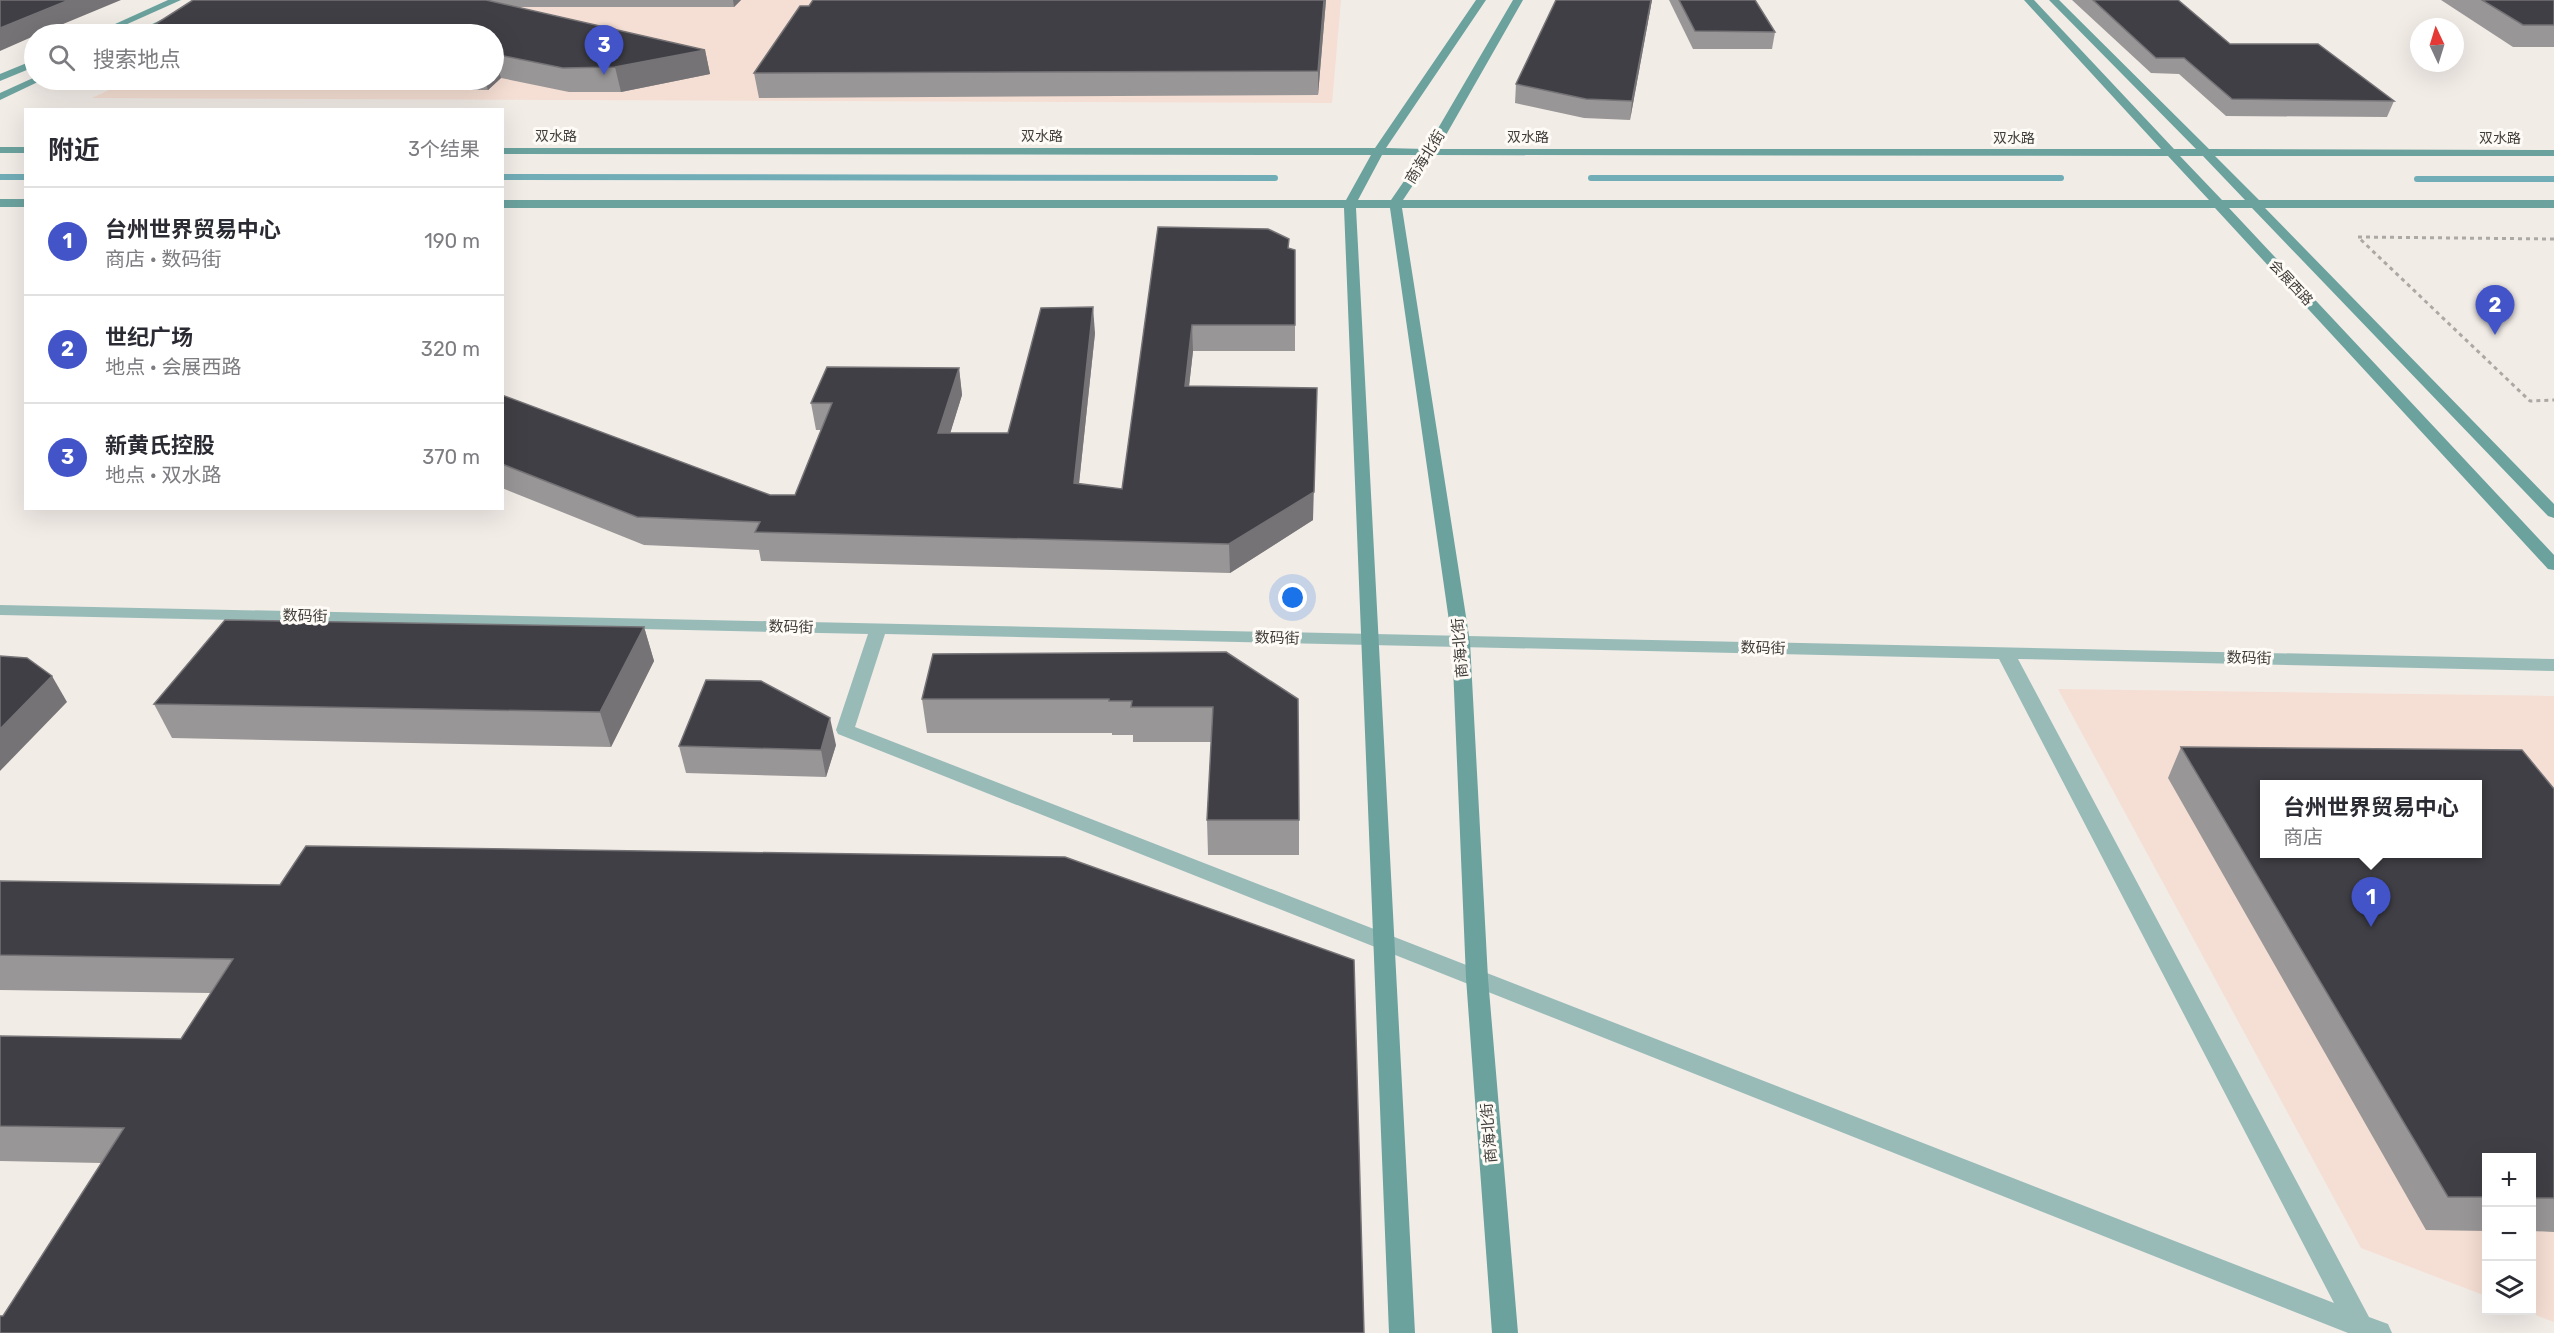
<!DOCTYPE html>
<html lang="zh">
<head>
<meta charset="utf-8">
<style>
  :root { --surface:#fff; --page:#f2f2f3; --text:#2b2b33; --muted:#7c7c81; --line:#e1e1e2; --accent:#4254c8 }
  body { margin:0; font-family:Rubik,"Noto Sans SC",sans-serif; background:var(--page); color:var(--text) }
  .controls { position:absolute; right:18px; bottom:18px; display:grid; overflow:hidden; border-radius:0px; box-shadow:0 6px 24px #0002 }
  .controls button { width:54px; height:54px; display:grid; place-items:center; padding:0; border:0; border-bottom:2px solid var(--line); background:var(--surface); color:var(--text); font:30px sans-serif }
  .compass { position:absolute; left:2410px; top:18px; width:54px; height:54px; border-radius:50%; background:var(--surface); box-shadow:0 6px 24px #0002; rotate:356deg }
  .you { position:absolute; left:1293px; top:598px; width:21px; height:21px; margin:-15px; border:4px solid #fff; border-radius:50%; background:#1a73e8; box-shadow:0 0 0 9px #1a73e833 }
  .badge { display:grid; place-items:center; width:39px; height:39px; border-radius:50%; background:var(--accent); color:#fff; font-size:20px; font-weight:700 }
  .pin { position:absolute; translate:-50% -50px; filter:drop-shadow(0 2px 3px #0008) }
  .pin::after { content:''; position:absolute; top:32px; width:21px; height:18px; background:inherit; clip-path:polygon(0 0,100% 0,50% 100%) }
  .popup { position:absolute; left:2260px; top:780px; width:222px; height:78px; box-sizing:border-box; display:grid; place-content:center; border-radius:0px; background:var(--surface); filter:drop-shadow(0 2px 4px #0005); font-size:20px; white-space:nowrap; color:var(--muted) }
  .popup b { font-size:22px; color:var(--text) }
  .popup::after { content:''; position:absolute; left:50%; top:100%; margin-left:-12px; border:12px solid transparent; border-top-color:var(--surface) }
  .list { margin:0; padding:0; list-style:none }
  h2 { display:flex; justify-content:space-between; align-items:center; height:78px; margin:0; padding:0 24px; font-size:26px }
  h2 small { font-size:20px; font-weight:400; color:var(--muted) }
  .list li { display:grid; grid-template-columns:39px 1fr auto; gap:18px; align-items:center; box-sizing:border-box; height:108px; padding:0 24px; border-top:2px solid var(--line) }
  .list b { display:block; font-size:22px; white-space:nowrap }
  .list p { margin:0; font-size:20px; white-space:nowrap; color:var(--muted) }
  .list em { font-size:20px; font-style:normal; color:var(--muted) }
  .icon { flex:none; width:33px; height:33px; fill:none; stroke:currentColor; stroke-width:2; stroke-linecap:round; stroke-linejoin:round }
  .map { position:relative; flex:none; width:2554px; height:1333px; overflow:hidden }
  .search { position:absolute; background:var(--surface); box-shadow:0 6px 24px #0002; left:24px; top:24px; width:480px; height:66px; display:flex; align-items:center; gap:15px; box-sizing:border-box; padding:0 21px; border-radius:33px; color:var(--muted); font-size:22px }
  .panel { position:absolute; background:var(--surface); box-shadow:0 6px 24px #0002; left:24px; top:108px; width:480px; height:402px; border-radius:0px }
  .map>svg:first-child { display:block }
</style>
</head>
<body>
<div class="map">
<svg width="2554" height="1333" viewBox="0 0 2554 1333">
  <rect width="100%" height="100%" fill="#f2ece7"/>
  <g fill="#f5ded3" fill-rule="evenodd">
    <path d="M294,0H1341L1332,103L92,98L130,80H494V34Z"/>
    <path d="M2058,689L2554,696V1322L2525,1311L2532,1310V1158H2486V1296L2361,1248ZM2264,784H2478V854H2264Z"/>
  </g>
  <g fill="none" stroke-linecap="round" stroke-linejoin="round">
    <g stroke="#71adb7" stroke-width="6">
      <path d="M0,177H26"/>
      <path d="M502,177L1275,178"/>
      <path d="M1591,178H2061"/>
      <path d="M2417,179H2554"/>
    </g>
    <path stroke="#aca8a3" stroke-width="3" stroke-dasharray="4 4" stroke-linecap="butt" d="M2554,239L2358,237L2530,401L2554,400"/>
    <path fill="#98bbb8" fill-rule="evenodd" d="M0,605L2554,659V671L2018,659L2369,1317L2388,1324L2392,1333H2348L838,734L836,730L868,634L0,615ZM885,634L1999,659L2334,1303L855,727Z"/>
    <g fill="#6ba29e" fill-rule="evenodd">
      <path d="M168,0H181L105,34H93Z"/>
      <path d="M203,0H216L143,34H131Z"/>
      <path d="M1476,0H1486L1386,148L1426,149L1513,0H1523L1438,149H2161L2024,0H2034L2174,149H2196L2049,0H2059L2209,149L2554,150V156H2215L2259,200H2554V208H2265L2554,504V518L2548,516L2252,208H2229L2554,555V570L2548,569L2215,208H1402L1470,642L1488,978L1518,1333H1492L1466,978L1452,642L1390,208H1356L1415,1333H1389L1344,208H502V200H1346L1371,155L502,154V148H1375ZM1382,155H1422L1391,200H1358ZM1433,155L2168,156L2209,200H1403ZM2180,156H2203L2245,200H2222Z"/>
      <path d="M34,60V67L0,81V74Z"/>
      <path d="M33,78L42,80L0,100V93Z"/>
      <rect x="0" y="147" width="26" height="6"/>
      <rect x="0" y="199" width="26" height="8"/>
    </g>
  </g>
  <g fill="#989696">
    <path d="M193,0H741L734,7H515L705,50L710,74L621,92H569L501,78L488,90L105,88L101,80H494V34Z"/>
    <path d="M1326,0L1318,95L759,98L754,73L809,6Z"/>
    <path d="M1556,0H1652L1630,120L1584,118L1515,103L1516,84Z"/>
    <path d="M1669,0H1755L1775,32L1772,49H1693Z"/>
    <path d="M2072,0H2178L2230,44L2394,101L2387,117L2226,116L2179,74L2151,73Z"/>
    <path d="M2441,0H2554V47H2513Z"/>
    <path d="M1158,227L1289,248L1295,325V351H1193L1189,386L1313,520L1230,573L761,561L759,550L644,545L502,488V395L770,495H795L821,430H816L811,403L959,368L962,395L950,433H1008L1095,333L1079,484L1122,489Z"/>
    <path d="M644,627L654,661L611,747L172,738L154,704Z"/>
    <path d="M1226,652L1299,820V855H1208L1207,820L1211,742H1133V735H1112V733H927L922,699Z"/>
    <path d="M836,745L826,777L686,773L679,746Z"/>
    <path d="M2181,747L2554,789V1232L2532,1231V1158H2487V1231L2426,1230L2168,778Z"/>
    <path d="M0,881L280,885L3,1316L102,1163L0,1161V1036L181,1039L211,993L0,990Z"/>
  </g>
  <g fill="#757376">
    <path d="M69,0H121L39,34H34V36L0,51V28Z"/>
    <path d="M733,0H741L734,7Z"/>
    <path d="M1324,0H1326L1318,95V71Z"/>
    <path d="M1651,0H1652L1630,120L1632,101Z"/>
    <path d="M705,50L710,74L621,92L615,67Z"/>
    <path d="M494,54L501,78L488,90L485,80H494Z"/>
    <path d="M1093,307L1095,333L1076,511L1074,483Z"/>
    <path d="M1192,325L1193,351L1186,413L1185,386Z"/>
    <path d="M959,368L962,395L942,460L938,433Z"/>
    <path d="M1316,415L1313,520L1230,573L1229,544Z"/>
    <path d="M644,627L654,661L611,747L600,712Z"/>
    <path d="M52,676L67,702L0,771V729Z"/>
    <path d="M830,718L836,745L826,777L821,750Z"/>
  </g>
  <g fill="#3f3f45" stroke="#757376" stroke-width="1.5" fill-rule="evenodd">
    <path d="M0,0H69L0,28Z"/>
    <path d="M193,0H486L705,50L615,67L563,68L494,54V55V34H140Z"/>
    <path d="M813,0H1324L1318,71L754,73L800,6H809Z"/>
    <path d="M1556,0H1651L1632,101L1586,99L1516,84Z"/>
    <path d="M1679,0H1755L1775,32L1695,31Z"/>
    <path d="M2093,0H2178L2230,44H2318L2394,101L2232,99L2184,58H2156Z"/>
    <path d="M2482,0H2554V25H2523Z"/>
    <path d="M1158,227L1268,229L1289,239L1288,248L1295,250V325H1192L1185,386L1317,388L1314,492L1229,544L755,532L760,522L637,517L502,464V395L770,495H795L832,403H811L827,367L959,368L938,433H1008L1041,308L1093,307L1074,483L1122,489Z"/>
    <path d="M225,620L644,627L600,712L154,704Z"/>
    <path d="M1226,652L1298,699L1299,820H1207L1213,707H1131L1132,701H1109V699H922L933,654Z"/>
    <path d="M0,656L27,658L52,676L0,729Z"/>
    <path d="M706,680L761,681L830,718L821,750L679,746Z"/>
    <path d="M2181,747L2522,750L2554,789V1198H2532V1158H2487V1197H2448ZM2265,784H2478V854H2265Z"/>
    <path d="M306,846L1065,857L1354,960L1364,1333H0V1316H3L124,1128L0,1126V1036L181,1039L233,959L0,955V881L280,885Z"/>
  </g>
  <g text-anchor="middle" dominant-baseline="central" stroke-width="6" stroke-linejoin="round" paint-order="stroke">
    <g font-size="14" fill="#3f3d3a" stroke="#fefaf5">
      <text x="556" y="136">双水路</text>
      <text x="1042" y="136">双水路</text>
      <text x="1528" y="137">双水路</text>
      <text x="2014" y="138">双水路</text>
      <text x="2500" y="138">双水路</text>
      <text transform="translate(2291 283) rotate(47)">会展西路</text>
    </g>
    <g font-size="15" fill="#3f3d3a" stroke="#fefaf5">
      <text transform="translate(1425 157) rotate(-58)">商海北街</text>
      <text transform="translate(305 616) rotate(1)">数码街</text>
      <text transform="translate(791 627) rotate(1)">数码街</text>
      <text transform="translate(1277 638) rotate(1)">数码街</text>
      <text transform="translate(1460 648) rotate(-95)">商海北街</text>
      <text transform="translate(1763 648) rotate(1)">数码街</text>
      <text transform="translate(2249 658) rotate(1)">数码街</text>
      <text transform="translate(1489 1133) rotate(-95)">商海北街</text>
    </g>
  </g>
</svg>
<div class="controls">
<button>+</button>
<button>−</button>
<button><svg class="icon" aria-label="layers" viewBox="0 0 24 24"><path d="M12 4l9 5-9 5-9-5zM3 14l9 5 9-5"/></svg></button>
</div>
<svg class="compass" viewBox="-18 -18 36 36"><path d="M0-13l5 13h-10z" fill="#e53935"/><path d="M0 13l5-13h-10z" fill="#7c7c81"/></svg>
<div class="you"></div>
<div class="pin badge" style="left:2371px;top:927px">1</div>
<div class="popup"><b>台州世界贸易中心</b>商店</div>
<div class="pin badge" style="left:2495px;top:335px">2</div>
<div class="pin badge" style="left:604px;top:75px">3</div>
<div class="search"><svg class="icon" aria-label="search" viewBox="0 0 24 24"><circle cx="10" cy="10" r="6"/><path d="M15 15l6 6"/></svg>搜索地点</div>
<section class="panel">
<h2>附近<small>3个结果</small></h2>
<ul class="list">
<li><span class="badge">1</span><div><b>台州世界贸易中心</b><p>商店 · 数码街</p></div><em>190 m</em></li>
<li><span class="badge">2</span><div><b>世纪广场</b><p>地点 · 会展西路</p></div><em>320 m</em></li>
<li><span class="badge">3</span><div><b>新黄氏控股</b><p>地点 · 双水路</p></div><em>370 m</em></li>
</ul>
</section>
</div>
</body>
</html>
